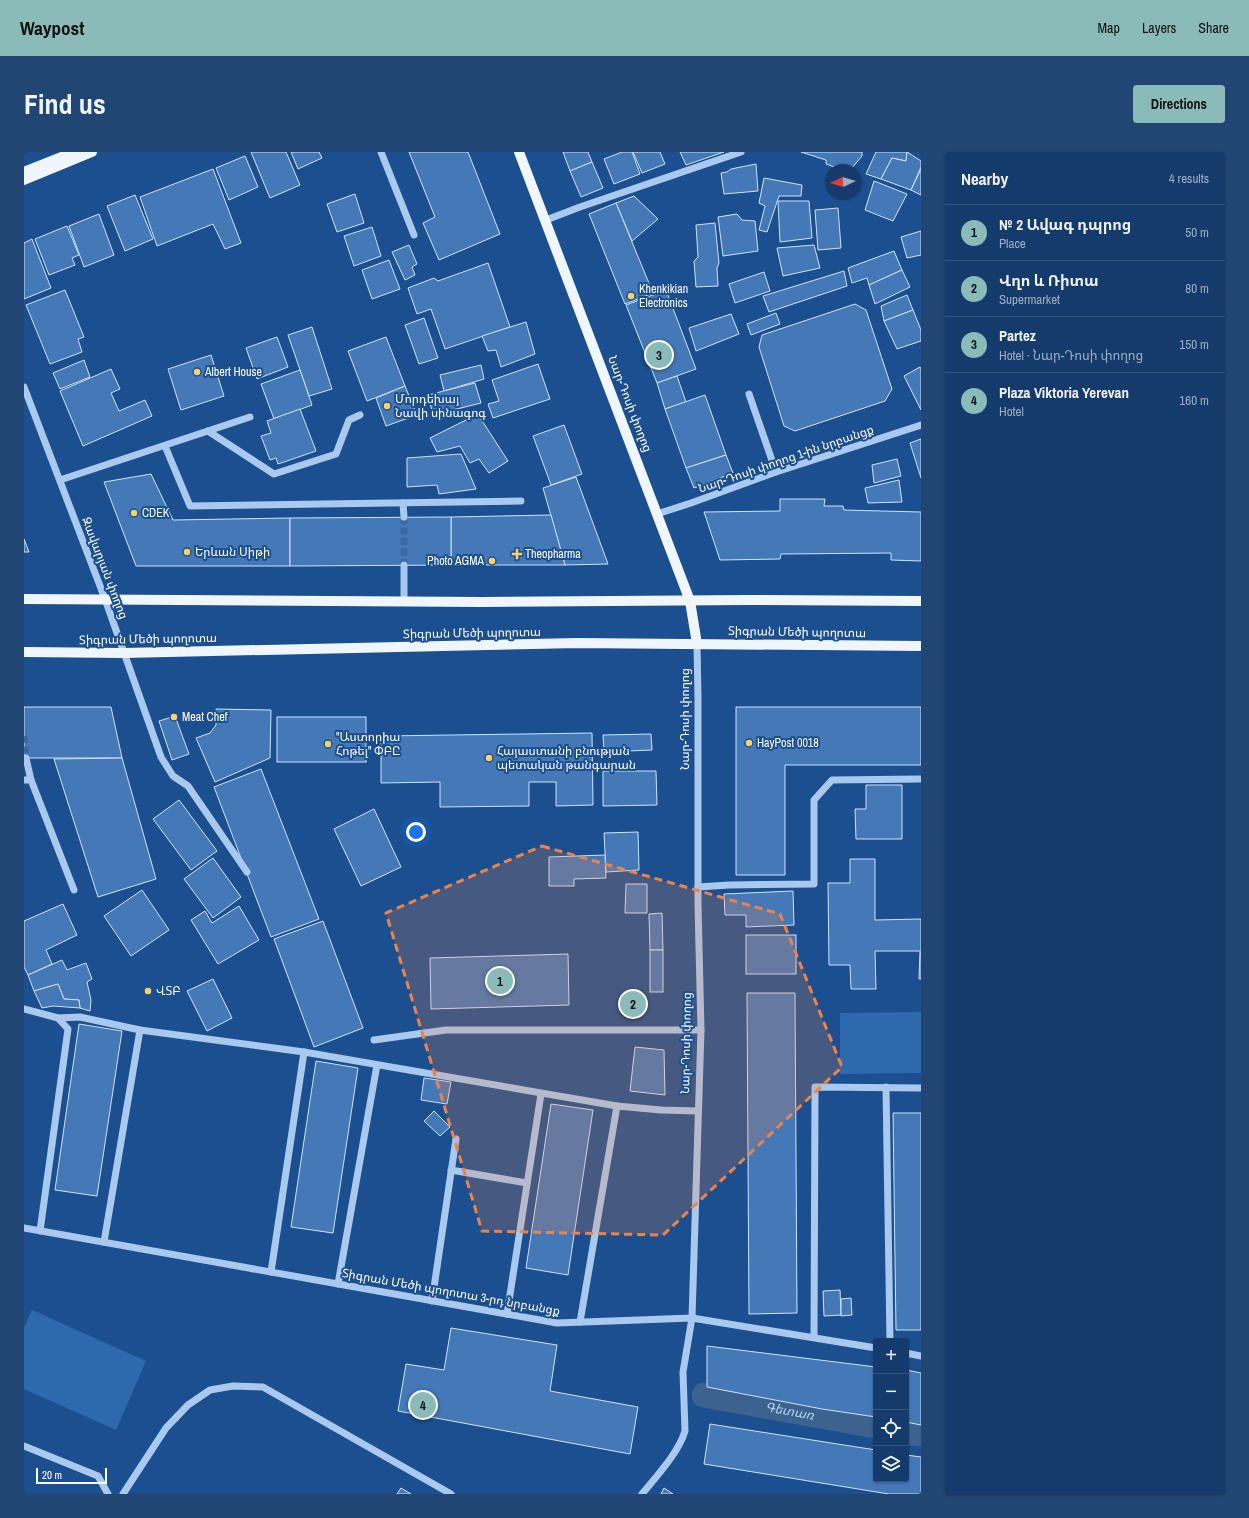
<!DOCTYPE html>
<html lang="en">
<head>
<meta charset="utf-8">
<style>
  :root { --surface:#143b6b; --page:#214673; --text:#f1f3f6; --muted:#9dadc1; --line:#33557e; --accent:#8bbbb9 }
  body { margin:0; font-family:"Archivo Narrow","Noto Sans Armenian",sans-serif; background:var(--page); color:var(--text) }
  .controls { position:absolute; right:12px; bottom:12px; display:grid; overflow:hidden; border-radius:4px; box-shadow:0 1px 3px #0004 }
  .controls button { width:36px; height:36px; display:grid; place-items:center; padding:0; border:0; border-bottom:1px solid var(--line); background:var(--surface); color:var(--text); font:20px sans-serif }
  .compass { position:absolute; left:801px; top:12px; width:36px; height:36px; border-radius:50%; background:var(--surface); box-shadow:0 1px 3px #0004; rotate:266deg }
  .scale { position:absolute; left:12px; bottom:10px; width:71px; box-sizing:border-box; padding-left:4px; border:2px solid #fff; border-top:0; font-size:11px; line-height:14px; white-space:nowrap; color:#fff; -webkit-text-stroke:3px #1b4f8f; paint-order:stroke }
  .you { position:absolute; left:392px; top:680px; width:14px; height:14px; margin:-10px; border:3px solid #fff; border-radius:50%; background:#1a73e8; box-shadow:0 0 0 6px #1a73e833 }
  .badge { display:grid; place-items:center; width:26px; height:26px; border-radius:50%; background:var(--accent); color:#111; font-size:13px; font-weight:700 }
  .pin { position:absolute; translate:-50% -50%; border:2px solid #fff; box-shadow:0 1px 4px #0006 }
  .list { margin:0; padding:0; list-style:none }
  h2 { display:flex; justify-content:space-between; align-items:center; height:52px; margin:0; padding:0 16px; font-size:17px }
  h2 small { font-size:13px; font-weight:400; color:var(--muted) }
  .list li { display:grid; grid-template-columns:26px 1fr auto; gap:12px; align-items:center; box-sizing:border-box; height:56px; padding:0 16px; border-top:1px solid var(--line) }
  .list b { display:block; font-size:15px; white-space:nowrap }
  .list p { margin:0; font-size:13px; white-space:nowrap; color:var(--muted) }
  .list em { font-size:13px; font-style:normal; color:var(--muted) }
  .icon { flex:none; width:22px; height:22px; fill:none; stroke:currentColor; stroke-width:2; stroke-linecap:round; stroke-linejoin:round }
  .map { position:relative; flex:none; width:897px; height:1342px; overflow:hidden; border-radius:4px }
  header { display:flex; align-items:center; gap:24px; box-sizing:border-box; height:56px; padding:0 20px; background:var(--accent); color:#111 }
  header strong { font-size:19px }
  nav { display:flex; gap:22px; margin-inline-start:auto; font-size:14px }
  .intro { display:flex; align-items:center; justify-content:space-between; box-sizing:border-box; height:96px; padding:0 24px }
  h1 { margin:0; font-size:28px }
  .button { padding:10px 18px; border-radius:4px; background:var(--accent); color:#111; font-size:14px; font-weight:700 }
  main { display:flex; gap:24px; padding:0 24px }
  aside { flex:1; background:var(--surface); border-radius:4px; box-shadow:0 1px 3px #0004 }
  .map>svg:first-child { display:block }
</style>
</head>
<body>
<header>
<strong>Waypost</strong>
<nav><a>Map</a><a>Layers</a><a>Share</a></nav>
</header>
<div class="intro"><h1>Find us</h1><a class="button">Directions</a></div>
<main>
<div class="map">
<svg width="897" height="1342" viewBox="0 0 897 1342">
  <rect width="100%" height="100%" fill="#1b4f8f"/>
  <g fill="#2e69ad">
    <path d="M897,860V921L816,922V861Z"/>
    <path d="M8,1158L122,1209L92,1278L0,1237V1176Z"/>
  </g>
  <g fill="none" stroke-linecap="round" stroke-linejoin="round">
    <g stroke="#3c6290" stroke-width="25">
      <path id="s1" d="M680,1243L852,1274"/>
      <path d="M882,1280L897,1282"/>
    </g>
  </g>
  <g fill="#4478b7" stroke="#cfe3fa">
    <path d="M227,0H262L276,33L246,46Z"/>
    <path d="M267,0H295L298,6L274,17Z"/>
    <path d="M385,0H444L476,82L415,108L399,71L411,65Z"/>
    <path d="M539,0H564L568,10L546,19Z"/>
    <path d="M598,0H608L616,22L590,32L580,7Z"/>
    <path d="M609,0H636L641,12L618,21Z"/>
    <path d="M656,0H700L662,13Z"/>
    <path d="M777,0H838V4L827,17H816L802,12V8Z"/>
    <path d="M852,0H883L882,9L868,6L857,27L842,22Z"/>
    <path d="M883,0L897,9V15L887,38L857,27L868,6L882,9Z"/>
    <path d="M221,4L234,35L205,48L192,16Z"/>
    <path d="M568,10L579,36L557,45L546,19Z"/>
    <path d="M732,12L734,39L700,42L697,21L703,20L707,17Z"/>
    <path d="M189,17L217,91L201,97L189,72L133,94L116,45Z"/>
    <path d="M897,17V43L887,38Z"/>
    <path d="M740,26L778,33L777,44H755L743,80L735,78L741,54L735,51Z"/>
    <path d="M850,29L883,42L869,69L841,58Z"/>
    <path d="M331,42L340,71L313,80L303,52Z"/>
    <path d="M111,43L129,87L101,99L83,54Z"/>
    <path d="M610,44L634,67L608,89L592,51Z"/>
    <path d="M754,49H785L788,86L756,90Z"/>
    <path d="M592,51L629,141L601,152L565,62Z"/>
    <path d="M814,56L817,96L794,98L791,58Z"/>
    <path d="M75,62L90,103L60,115L45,74Z"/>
    <path d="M713,62L718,68L731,69L734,99L699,104L694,65Z"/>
    <path d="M691,71L695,111L693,116L694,134L672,135L670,109L674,105L672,73Z"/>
    <path d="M43,74L55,103L48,106L51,113L25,123L11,87Z"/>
    <path d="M348,75L357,104L330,114L320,84Z"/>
    <path d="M897,79V103L883,106L877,85Z"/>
    <path d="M8,87L27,136L0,147V91Z"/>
    <path d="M385,93L393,112L388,115L391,123L381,128L368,100Z"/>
    <path d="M790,93L796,116L759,124L753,96Z"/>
    <path d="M870,99L878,118L845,133L843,126L828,131L824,116Z"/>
    <path d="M365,108L376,137L348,147L338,118Z"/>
    <path d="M464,111L486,175L421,197L407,157L393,162L384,136L410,126L414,129Z"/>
    <path d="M878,118L886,135L851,152L845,133Z"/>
    <path d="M820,119L823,134L745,160L739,144Z"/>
    <path d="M740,120L746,139L711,151L705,132Z"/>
    <path d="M41,138L60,185L54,187L58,200L26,212L2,153Z"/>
    <path d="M642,138L672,217L633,231L602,153Z"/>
    <path d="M883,143L889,158L860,169L857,154Z"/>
    <path d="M831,152L842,158L868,237L861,249L771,279L760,274L735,195L738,183Z"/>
    <path d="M889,158L897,178V189L873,197L860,169Z"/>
    <path d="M752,161L756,172L727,183L723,172Z"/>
    <path d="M707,162L715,182L672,199L665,176Z"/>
    <path d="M400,166L414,206L395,212L381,173Z"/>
    <path d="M502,170L511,202L477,215L472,198L464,199L458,184Z"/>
    <path d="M288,175L308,237L285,244L264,183Z"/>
    <path d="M253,185L264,215L233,227L222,196Z"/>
    <path d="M362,185L381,234L343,249L324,199Z"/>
    <path d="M187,203L200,244L157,258L144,217Z"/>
    <path d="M60,208L66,225L36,237L29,221Z"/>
    <path d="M514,212L526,247L469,266L464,252L475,249L468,228Z"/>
    <path d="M457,213L460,227L420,239L416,223Z"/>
    <path d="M896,215L897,217V258L880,224Z"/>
    <path d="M87,217L96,237L87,241L95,259L121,248L128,264L59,294L36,239Z"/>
    <path d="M276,218L288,253L250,267L237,232Z"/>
    <path d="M653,224L662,250L641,257L633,231Z"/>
    <path d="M451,231L457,251L409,263L404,243Z"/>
    <path d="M381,234L393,263L362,274L352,246Z"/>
    <path d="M681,243L702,303L662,316L641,257Z"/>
    <path d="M276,257L292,299L254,312L252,306L246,308L237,284L247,281L243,269Z"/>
    <path d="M455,264L484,309L465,321L455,307L446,311L436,294L413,300L406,286L448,265Z"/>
    <path d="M540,273L558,322L527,333L509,284Z"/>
    <path d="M897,287V326L886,291Z"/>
    <path d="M437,302L452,337L415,342L413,333L383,335V306Z"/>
    <path d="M702,303L709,321L670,336L662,316Z"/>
    <path d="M873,307L877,324L850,331L848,313Z"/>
    <path d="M127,322L149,368L266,366V414H112L80,330Z"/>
    <path d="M552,325L584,412L541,413L519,336Z"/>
    <path d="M875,328L878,350L844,351L841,336Z"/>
    <path d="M756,347H801L800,354H819L820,358L897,360V409L867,408V401L757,402L756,407L696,408L680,360L756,359Z"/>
    <path d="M527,363L541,413H427V365Z"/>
    <path d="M427,365V413L266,414V366Z"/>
    <path d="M0,387L5,400H0Z"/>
    <path d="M0,555H87L98,606H0Z"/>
    <path d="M712,555H897V613H761V723H712Z"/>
    <path d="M192,557L247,558L246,606L191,630L172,586L186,581L192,573Z"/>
    <path d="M151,564L165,602L148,608L135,569Z"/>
    <rect x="253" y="565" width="89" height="45"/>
    <path d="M568,581L569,653L532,654V630H505V654L416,655V630L357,631V584Z"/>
    <path d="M627,582L628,598L580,600L579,583Z"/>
    <path d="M98,606L132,727L74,745L30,607Z"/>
    <path d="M237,617L295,767L247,785L190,635Z"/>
    <path d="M579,619H632L633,653L579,654Z"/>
    <path d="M842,633H878V687H832L831,657H842Z"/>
    <path d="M155,648L193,699L167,718L129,667Z"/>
    <path d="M350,657L377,715L337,734L310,677Z"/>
    <path d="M614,680L615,718L582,720L580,681Z"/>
    <path d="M581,703L582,726L550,727V734H525V705Z"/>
    <path d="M189,706L217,745L189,766L160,727Z"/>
    <path d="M826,707H851V768L897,767V827H895L896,799H851L852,837H827L826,813H805L804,731H826Z"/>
    <path d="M602,732H623V761H601Z"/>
    <path d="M118,738L145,778L107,804L80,764Z"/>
    <path d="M769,739L770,773L722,775V763H701L700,742Z"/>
    <path d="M39,752L53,783L22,798L28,812L4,823L0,815V769Z"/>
    <path d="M215,754L235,788L194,812L167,768L181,759L188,771Z"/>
    <path d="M638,761L639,798H626L625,762Z"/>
    <path d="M299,769L339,876L290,895L250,787Z"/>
    <rect x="722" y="783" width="50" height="39"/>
    <rect x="626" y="798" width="13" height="42"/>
    <path d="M544,802L545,853L407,857L406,806Z"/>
    <path d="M38,808L43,818L62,811L68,827L63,830L67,848L66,859L56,856L55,848L40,847L34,832L10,839L4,823Z"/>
    <path d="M189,827L208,866L183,879L163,839Z"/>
    <path d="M34,832L40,847L55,848L56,856L29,854L18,856L10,839Z"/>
    <path d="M723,841H771L773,1161L725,1162Z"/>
    <path d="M55,872L98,879L73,1044L31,1038Z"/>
    <path d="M611,895L640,898L641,943L606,939Z"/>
    <path d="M292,909L334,916L309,1081L267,1075Z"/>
    <path d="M400,926L427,930L423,952L397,948Z"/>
    <path d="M527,952L569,958L544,1123L502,1116Z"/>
    <path d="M410,959L426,975L416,984L400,969Z"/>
    <path d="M869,961H897V1178H872Z"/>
    <path d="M816,1138L817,1163L800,1164L799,1139Z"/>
    <path d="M827,1146L828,1163L817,1164V1147Z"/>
    <path d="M427,1176L533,1193L526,1239L614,1255L606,1302L374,1259L382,1212L420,1218Z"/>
    <path d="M683,1194L852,1215V1265L798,1257L683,1235Z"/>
    <path d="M882,1218L897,1221V1273L882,1270Z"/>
    <path d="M686,1272L852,1298V1327H882V1303L897,1305V1342H865L680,1312Z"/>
    <path d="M377,1336L387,1342H373Z"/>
    <path d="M640,1336L649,1342H637Z"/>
  </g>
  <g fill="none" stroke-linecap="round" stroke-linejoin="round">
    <g stroke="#3d69a0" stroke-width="7" stroke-dasharray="7 3.5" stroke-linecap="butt">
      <path d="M380,365V413"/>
      <path d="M0,584L2,606"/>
    </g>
    <g stroke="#a9c9ee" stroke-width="7">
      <path d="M357,0L390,83"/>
      <path d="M522,68L556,55L717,0"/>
      <path d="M0,235L81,447L137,605L149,624L164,634L223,720"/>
      <path d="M725,242L752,320"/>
      <path d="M184,279L250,322L312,302L325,268L336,263"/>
      <path d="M141,294L166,354L497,349"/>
      <path d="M36,328L226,265"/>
      <path d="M379,351L380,365"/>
      <path d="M633,362L667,351L752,320L897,273"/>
      <path d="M380,413V449"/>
      <path d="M2,606L7,628"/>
      <path d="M0,628H7L50,738"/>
      <path d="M674,735L705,733L790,732V648L808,628L897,627"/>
      <path d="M0,857L34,866L44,877L16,1079"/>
      <path d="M34,866L56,865L116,878L280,900L593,954"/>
      <path d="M350,888L422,878H677"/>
      <path d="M862,935L866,1189"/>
      <path d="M427,1018L503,1031"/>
      <path d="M0,1076L533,1171L668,1166L852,1196"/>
      <path d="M80,1090L116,878"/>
      <path d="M247,1120L280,900"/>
      <path d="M314,1132L353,913"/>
      <path d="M408,1149L432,987"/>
      <path d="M483,1162L517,942"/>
      <path d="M556,1170L593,954L637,958L674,959"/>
      <path d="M790,1185L791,935L897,936"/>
      <path d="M882,1201L897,1204"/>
      <path d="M0,1294L74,1324L84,1342"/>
      <path d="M99,1342L142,1276L164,1253L186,1238L209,1234L239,1235L427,1342"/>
      <path d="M618,1342C632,1325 655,1300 661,1279L659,1220L668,1166L677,878L674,753V546L673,492"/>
    </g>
    <g stroke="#f0f6ff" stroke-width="10">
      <path d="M495,0L666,449L673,492"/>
      <path d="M0,20L50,0"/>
      <path d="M0,28L68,0"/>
      <path d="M0,447L458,450L725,448L897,449"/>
      <path d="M0,500L100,501L554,491L897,494"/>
    </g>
  </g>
  <path fill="#ee8249" fill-opacity="0.2" stroke="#ee8249" stroke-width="3" stroke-dasharray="8 5" stroke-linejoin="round" d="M518,694L756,762L818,915L639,1083L458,1079L362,761Z"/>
  <g fill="#ffd166" stroke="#1b4f8f" stroke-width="1.5">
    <circle cx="607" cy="144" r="4"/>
    <circle cx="173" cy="220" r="4"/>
    <circle cx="363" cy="254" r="4"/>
    <circle cx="110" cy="361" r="4"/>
    <circle cx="163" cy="400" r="4"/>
    <path d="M491 396h4v4h4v4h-4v4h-4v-4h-4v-4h4z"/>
    <circle cx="468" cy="409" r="4"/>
    <circle cx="150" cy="565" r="4"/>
    <circle cx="725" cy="591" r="4"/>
    <circle cx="304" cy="592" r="4"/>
    <circle cx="465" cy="606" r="4"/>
    <circle cx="124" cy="839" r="4"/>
  </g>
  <g text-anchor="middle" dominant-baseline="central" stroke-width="4" stroke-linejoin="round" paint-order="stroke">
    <g font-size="12" fill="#fff" stroke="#1b4f8f" text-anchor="start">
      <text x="615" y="137">Khenkikian<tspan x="615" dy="14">Electronics</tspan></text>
      <text x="181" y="220">Albert House</text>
      <text x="371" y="247">Մորդեխայ<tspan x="371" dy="14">Նավի սինագոգ</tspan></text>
      <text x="118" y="361">CDEK</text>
      <text x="171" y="400">Երևան Սիթի</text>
      <text x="501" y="402">Theopharma</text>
      <text x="460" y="409" text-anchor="end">Photo AGMA</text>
      <text x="158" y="565">Meat Chef</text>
      <text x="312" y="585">"Աստորիա<tspan x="312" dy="14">Հոթել" ՓԲԸ</tspan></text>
      <text x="733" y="591">HayPost 0018</text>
      <text x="473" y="599">Հայաստանի բնության<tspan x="473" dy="14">պետական թանգարան</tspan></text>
      <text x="132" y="839">ՎՏԲ</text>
    </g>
    <g font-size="12" fill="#fff" stroke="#1b4f8f">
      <text transform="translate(606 252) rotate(69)">Նար-Դոսի փողոց</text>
      <text transform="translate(762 307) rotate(-19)">Նար-Դոսի փողոց 1-ին նրբանցք</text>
      <text transform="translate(81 416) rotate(69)">Զավարյան փողոց</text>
      <text transform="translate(773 480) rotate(1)">Տիգրան Մեծի պողոտա</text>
      <text transform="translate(448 481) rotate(-1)">Տիգրան Մեծի պողոտա</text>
      <text transform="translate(124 487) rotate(-1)">Տիգրան Մեծի պողոտա</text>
      <text transform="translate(661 567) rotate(-90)">Նար-Դոսի փողոց</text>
      <text transform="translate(662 891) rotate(-89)">Նար-Դոսի փողոց</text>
      <text transform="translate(427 1140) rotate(10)">Տիգրան Մեծի պողոտա 3-րդ նրբանցք</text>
    </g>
    <g font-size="13" font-style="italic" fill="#b5d3f5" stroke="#1b4f8f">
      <text stroke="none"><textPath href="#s1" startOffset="87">Գետառ</textPath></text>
    </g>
  </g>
</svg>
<div class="controls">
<button>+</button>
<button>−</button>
<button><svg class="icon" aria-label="locate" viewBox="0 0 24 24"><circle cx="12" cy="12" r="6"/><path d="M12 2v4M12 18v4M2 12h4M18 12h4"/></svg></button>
<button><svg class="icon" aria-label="layers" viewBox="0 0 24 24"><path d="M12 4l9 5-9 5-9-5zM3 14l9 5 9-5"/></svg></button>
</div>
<svg class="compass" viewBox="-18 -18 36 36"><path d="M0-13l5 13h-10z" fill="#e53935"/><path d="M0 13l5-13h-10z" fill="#9dadc1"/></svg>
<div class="scale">20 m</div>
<div class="you"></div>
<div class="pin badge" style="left:476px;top:829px">1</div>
<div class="pin badge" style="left:609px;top:852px">2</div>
<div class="pin badge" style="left:635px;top:203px">3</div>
<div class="pin badge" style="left:399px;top:1253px">4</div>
</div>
<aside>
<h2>Nearby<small>4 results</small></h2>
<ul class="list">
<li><span class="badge">1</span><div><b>№ 2 Ավագ դպրոց</b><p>Place</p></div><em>50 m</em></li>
<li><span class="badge">2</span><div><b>Վղո և Ռիտա</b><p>Supermarket</p></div><em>80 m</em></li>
<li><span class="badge">3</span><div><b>Partez</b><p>Hotel · Նար-Դոսի փողոց</p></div><em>150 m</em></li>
<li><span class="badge">4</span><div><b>Plaza Viktoria Yerevan</b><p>Hotel</p></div><em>160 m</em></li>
</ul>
</aside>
</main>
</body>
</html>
